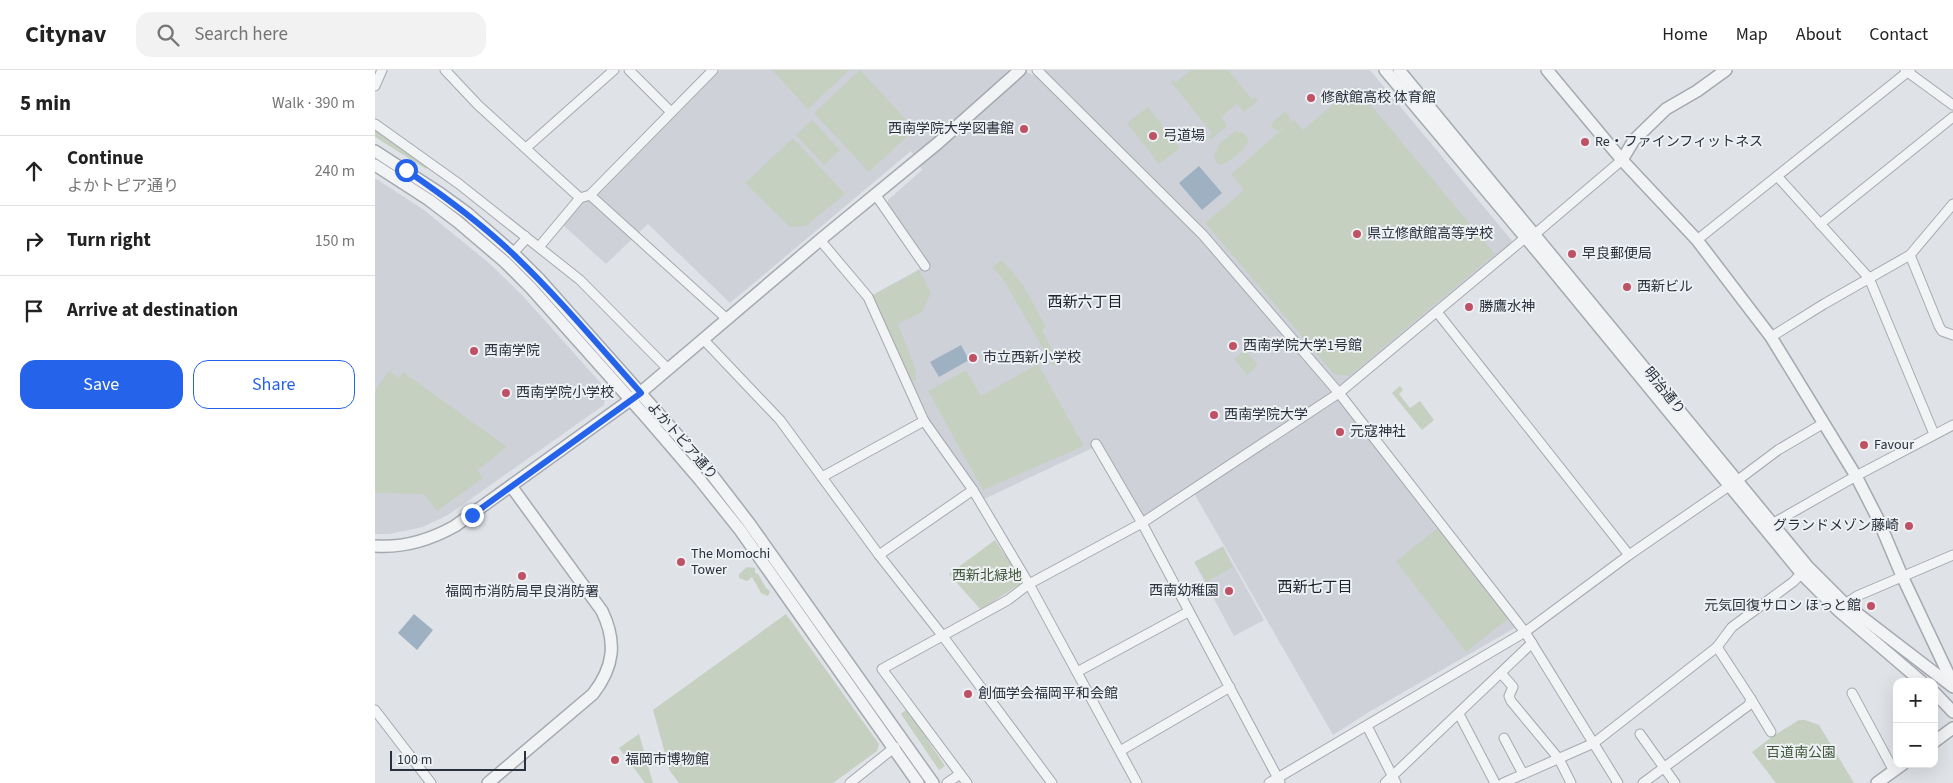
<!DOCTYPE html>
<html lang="en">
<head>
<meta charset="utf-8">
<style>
  :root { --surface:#fff; --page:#f2f2f2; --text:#222; --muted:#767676; --line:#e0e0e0; --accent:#2563eb }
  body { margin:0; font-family:"Source Sans 3","Noto Sans JP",sans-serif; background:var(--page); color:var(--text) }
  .controls { position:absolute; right:15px; bottom:15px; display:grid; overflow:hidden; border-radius:10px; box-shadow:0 5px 20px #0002 }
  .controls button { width:45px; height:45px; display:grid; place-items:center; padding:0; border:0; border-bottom:1px solid var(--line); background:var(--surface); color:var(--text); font:25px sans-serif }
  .scale { position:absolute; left:15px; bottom:12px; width:136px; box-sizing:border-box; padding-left:5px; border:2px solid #2a313c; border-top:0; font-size:14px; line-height:18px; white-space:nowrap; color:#2a313c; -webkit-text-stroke:4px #eef1f4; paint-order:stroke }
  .stop { position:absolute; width:15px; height:15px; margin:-11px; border:4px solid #2563eb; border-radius:50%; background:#fff }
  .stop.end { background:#2563eb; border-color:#fff; box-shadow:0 1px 5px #0008 }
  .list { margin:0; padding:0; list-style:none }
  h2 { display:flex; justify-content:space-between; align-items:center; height:65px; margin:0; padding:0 20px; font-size:21px }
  h2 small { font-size:16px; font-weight:400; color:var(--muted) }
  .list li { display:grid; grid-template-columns:32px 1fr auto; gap:15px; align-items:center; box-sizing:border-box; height:70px; padding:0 20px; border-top:1px solid var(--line) }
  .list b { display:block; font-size:19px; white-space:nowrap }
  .list p { margin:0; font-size:16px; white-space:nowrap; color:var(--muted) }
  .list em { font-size:16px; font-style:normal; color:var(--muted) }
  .actions { display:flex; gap:10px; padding:15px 20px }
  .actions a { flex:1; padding:11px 0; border:1px solid var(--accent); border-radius:15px; text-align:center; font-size:18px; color:var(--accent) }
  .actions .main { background:var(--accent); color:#fff }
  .icon { flex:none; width:28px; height:28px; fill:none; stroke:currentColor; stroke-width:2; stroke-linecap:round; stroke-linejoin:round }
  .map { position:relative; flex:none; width:1578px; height:713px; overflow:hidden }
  header { display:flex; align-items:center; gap:30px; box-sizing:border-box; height:70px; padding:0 25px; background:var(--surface); border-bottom:1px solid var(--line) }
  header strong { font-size:24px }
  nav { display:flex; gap:28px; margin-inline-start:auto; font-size:18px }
  .search { width:350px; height:45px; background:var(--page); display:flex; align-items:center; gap:12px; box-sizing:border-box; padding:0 18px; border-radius:15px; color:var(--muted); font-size:19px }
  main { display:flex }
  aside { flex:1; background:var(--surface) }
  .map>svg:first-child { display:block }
</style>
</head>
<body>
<header>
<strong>Citynav</strong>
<div class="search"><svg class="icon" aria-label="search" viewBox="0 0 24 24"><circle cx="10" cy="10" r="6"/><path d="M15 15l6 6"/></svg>Search here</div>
<nav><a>Home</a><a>Map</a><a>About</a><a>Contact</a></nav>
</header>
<main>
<aside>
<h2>5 min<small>Walk · 390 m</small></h2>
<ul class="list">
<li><svg class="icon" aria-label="ahead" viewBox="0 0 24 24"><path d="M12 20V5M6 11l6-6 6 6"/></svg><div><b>Continue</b><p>よかトピア通り</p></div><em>240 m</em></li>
<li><svg class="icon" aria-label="right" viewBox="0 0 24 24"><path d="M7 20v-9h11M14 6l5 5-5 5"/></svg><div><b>Turn right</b></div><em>150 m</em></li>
<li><svg class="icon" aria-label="arrive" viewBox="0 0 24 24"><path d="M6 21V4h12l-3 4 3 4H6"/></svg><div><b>Arrive at destination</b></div></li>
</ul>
<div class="actions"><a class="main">Save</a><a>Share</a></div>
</aside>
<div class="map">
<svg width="1578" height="713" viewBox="0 0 1578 713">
  <rect width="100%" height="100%" fill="#dfe2e7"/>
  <g fill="#ced2d8">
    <path d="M345,0H647L662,7L824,166L951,315L1063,458L1143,556L994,642L958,665L816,418L767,449L724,375L607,430L552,348L496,226L550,196L513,135V130L547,100L536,81L355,233L273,154L231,194L187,154L206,131L221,122Z"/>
    <path d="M667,0H995L1138,172L966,315H961L826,156Z"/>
    <path d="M0,108L49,140L115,194L147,225L231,319L229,335L73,445L48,457L14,464H0Z"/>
    <path d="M848,476L889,550L859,566L819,492Z"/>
  </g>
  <g fill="#c5d0c1">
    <path d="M397,0H474L433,39Z"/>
    <path d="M485,0L540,59L494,102L439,43Z"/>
    <path d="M816,0H853L877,29L880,27L883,31L869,42L862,34L846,47L852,56L835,70L833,67L837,63L796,12L798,10L801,12Z"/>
    <path d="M980,16L1120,184L974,306L959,304L830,153L869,120L856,104L911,56L903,61L896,57L898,52L909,42L912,43L916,51L913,54L919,50L928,60Z"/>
    <path d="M773,37L805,78L784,94L752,53Z"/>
    <path d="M437,50L465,80L449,95L421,65Z"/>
    <path d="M0,58L54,95L51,99L0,67Z"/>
    <path d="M860,61L870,64L874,71C867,82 858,89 846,95L841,93L839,86L845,73Z"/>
    <path d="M418,68L470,124L431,156L415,157L370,113Z"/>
    <path d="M627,190L648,215L671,257L667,260L684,293L678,296L628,209L617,197Z"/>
    <path d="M544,200L556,223L547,242L523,254L540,298L541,311L536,312L496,226Z"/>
    <path d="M870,280L883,295L872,305L859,289Z"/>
    <path d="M663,294L709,376L608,420L553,321L591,300L606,326Z"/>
    <path d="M14,301L24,308L28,302L132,377L102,400L108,408L62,441L49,424L0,423V321Z"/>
    <path d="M1025,316L1028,320L1024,324L1035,338L1045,331L1059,350L1047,360L1017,323Z"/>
    <path d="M1063,458L1135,547L1091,582L1021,491Z"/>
    <path d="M620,470L648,512L606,540L574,504Z"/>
    <path d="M848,477L858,497L831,512L820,492Z"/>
    <path d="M372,497L380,498V503L383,504L391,518L395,521L393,526L386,523L377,507L372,511L364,508V504Z"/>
    <path d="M411,544L504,674L502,681L458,713H304L295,701L278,640Z"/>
    <path d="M532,639L570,696L564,700L526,644Z"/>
    <path d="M1424,650H1430L1444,655L1479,713H1401L1377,682L1398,666Z"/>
    <path d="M264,664L278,713H270L244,678Z"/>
  </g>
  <g fill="#9eb1c3">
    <path d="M824,96L847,123L827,140L804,113Z"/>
    <path d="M586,275L594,290L564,307L555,292Z"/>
    <path d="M39,544L58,560L42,580L23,563Z"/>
  </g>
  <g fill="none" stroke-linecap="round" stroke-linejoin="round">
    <defs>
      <g id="minor">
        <path d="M70,0L103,35L205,128"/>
        <path d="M254,0L296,42"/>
        <path d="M662,0L828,165L964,323L1150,562L1243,713"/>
        <path d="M1530,0L1578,35"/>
        <path d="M0,16L7,0"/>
        <path d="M0,54L84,114L205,210L293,299"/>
        <path d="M151,78L239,0"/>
        <path d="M1402,106L1494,208L1559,364"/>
        <path d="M500,124L550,196"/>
        <path d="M215,125L352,249"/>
        <path d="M1445,154L1578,47"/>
        <path d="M445,170L493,227L549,351L598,420L654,514L762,713"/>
        <path d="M1322,170L1535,0"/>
        <path d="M164,177L205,128L215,125L338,0"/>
        <path d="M138,183L150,170V166"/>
        <path d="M1535,185L1564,256L1567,261L1578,265"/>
        <path d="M1062,242L1254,485"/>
        <path d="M1396,267L1449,234L1535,185L1578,134"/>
        <path d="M328,269L405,350L504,485L567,565L677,713"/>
        <path d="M721,374L767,453L905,712"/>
        <path d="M447,407L549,351"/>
        <path d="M1363,410L1403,380L1449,353"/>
        <path d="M1397,454L1481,406L1578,355"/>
        <path d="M504,485L598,420"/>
        <path d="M1470,534L1482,526L1578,485"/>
        <path d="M702,602L813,542"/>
        <path d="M1126,603L1138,617L1134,626L1136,631L1184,689L1196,713"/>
        <path d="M1477,623L1519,701"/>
        <path d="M1376,629L1396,662"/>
        <path d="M0,640L56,713"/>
        <path d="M1084,644L1120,713"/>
        <path d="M992,656L1021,713"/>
        <path d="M1265,664L1300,713"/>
        <path d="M1129,668L1148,704"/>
        <path d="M745,681L855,617"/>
        <path d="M475,713L520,677"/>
        <path d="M572,713L585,704"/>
        <path d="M592,713L507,599L633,530L654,514L767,453L964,323L1150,168L1160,164L1247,90"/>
        <path d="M894,713L1150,562L1254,485L1354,416"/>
        <path d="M1010,713L1157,573"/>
        <path d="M1128,713L1219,673L1342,577L1357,557L1418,512L1431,499"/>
        <path d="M1268,713L1374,635L1376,629L1342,577"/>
      </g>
      <g id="tertiary">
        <path d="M1010,0L1166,186L1427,504L1464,541L1547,612"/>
        <path d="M1024,0L1433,497L1470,534L1578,617"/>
        <path d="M1172,0L1247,90L1322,170L1396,267L1481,406L1503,449L1527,506L1578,614"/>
        <path d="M0,81L63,122L92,143L138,183L164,209L252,308L334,401L374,453L558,713"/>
        <path d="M1247,90L1259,70L1291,39L1322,21L1351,0"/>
        <path d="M0,95L54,130L83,152L130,192L156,218L271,347L325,410L365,460L543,713"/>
        <path d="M0,476C28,478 55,470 80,456L265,323L445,170L563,73L645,0"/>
        <path d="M1559,622L1578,642"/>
        <path d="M1559,672L1578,658"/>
        <path d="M113,713L218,624C239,597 242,572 227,541L136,416"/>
        <path d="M1502,713L1528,694"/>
      </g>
    </defs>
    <use href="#minor" stroke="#a5a9b0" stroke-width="11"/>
    <use href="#tertiary" stroke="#a5a9b0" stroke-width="14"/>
    <use href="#minor" stroke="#f1f3f5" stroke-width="9"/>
    <use href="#tertiary" stroke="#f1f3f5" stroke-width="11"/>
  </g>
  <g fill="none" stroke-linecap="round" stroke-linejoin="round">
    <path stroke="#2563eb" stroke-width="6" d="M31,100C69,126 106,153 139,185C184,228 224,276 266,323L97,445"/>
  </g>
  <g fill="#bf5165" stroke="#eef1f4" stroke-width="2">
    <circle cx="936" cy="28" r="5"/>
    <circle cx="649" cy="59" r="5"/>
    <circle cx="778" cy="66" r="5"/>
    <circle cx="1210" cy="72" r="5"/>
    <circle cx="982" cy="164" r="5"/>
    <circle cx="1197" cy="184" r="5"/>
    <circle cx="1252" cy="217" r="5"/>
    <circle cx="1094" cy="237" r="5"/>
    <circle cx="858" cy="276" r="5"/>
    <circle cx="99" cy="281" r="5"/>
    <circle cx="598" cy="288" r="5"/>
    <circle cx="131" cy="323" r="5"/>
    <circle cx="839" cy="345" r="5"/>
    <circle cx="965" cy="362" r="5"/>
    <circle cx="1489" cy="375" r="5"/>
    <circle cx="1534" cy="456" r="5"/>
    <circle cx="306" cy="492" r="5"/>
    <circle cx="147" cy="506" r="5"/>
    <circle cx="854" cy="521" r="5"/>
    <circle cx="1496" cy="536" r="5"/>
    <circle cx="593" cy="624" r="5"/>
    <circle cx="240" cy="690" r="5"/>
  </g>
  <g text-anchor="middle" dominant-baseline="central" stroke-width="4" stroke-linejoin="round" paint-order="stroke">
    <g font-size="14" fill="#2a313c" stroke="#eef1f4" text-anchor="start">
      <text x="946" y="28">修猷館高校 体育館</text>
      <text x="639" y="59" text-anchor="end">西南学院大学図書館</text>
      <text x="788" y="66">弓道場</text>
      <text x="1220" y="72">Re・ファインフィットネス</text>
      <text x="992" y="164">県立修猷館高等学校</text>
      <text x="1207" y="184">早良郵便局</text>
      <text x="1262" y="217">西新ビル</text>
      <text x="1104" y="237">勝鷹水神</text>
      <text x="868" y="276">西南学院大学1号館</text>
      <text x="109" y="281">西南学院</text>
      <text x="608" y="288">市立西新小学校</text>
      <text x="141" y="323">西南学院小学校</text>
      <text x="849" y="345">西南学院大学</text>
      <text x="975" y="362">元寇神社</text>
      <text x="1499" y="375">Favour</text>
      <text x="1524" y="456" text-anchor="end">グランドメゾン藤崎</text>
      <text x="316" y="484">The Momochi<tspan x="316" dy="16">Tower</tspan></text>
      <text x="844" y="521" text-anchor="end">西南幼稚園</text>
      <text x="147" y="522" text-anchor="middle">福岡市消防局早良消防署</text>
      <text x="1486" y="536" text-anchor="end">元気回復サロン ほっと館</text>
      <text x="603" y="624">創価学会福岡平和会館</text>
      <text x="250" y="690">福岡市博物館</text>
    </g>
    <g font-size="14" fill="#2a313c" stroke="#eef1f4">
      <text transform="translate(1289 321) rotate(51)">明治通り</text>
      <text transform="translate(307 371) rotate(49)">よかトピア通り</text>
    </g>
    <g font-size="14" fill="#3f5639" stroke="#eef1f4">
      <text x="612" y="506">西新北緑地</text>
      <text x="1426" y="683">百道南公園</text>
    </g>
    <g font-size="15" fill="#1c222d" stroke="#eef1f4">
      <text x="710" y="232">西新六丁目</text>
      <text x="940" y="517">西新七丁目</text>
    </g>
  </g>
</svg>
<div class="controls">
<button>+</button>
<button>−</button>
</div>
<div class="scale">100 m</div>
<div class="stop" style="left:31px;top:100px"></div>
<div class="stop end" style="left:97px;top:445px"></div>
</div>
</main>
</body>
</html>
